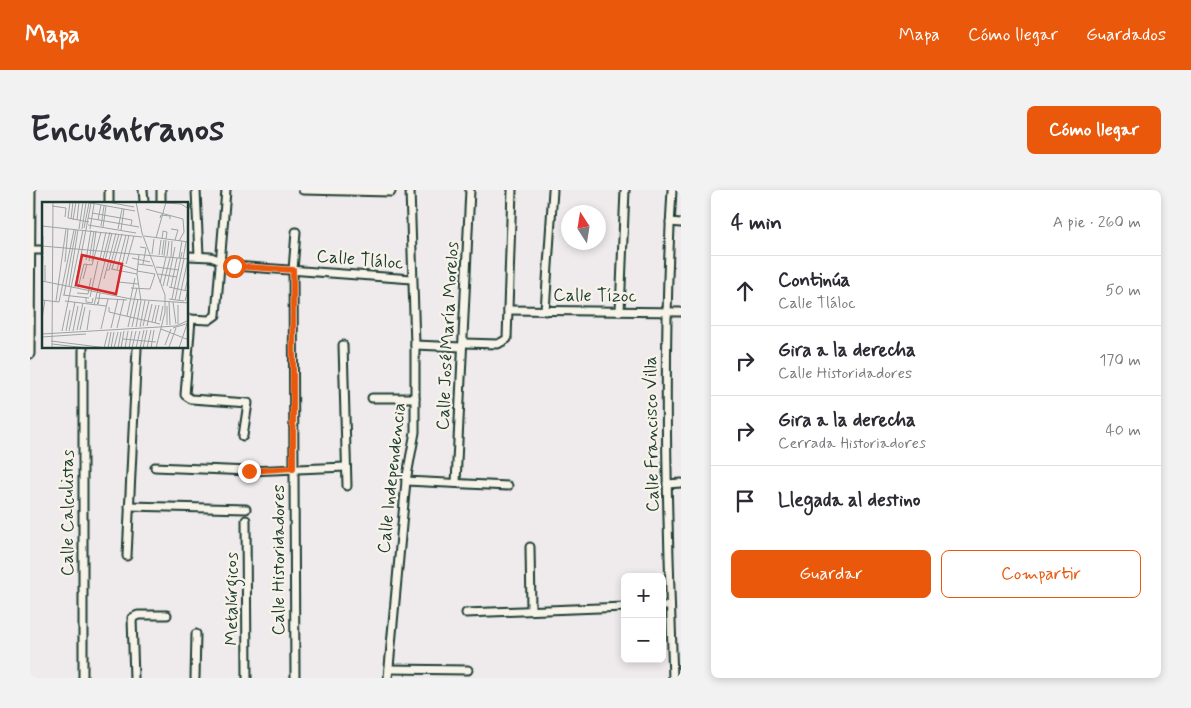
<!DOCTYPE html>
<html lang="es">
<head>
<meta charset="utf-8">
<style>
  :root { --surface:#fff; --page:#f2f2f3; --text:#2b2b33; --muted:#7c7c81; --line:#e1e1e2; --accent:#ea580c }
  body { margin:0; font-family:Mynerve,sans-serif; background:var(--page); color:var(--text) }
  .controls { position:absolute; right:15px; bottom:15px; display:grid; overflow:hidden; border-radius:8px; box-shadow:0 2px 8px #0003 }
  .controls button { width:45px; height:45px; display:grid; place-items:center; padding:0; border:0; border-bottom:1px solid var(--line); background:var(--surface); color:var(--text); font:25px sans-serif }
  .compass { position:absolute; left:531px; top:15px; width:45px; height:45px; border-radius:50%; background:var(--surface); box-shadow:0 2px 8px #0003; rotate:348deg }
  .stop { position:absolute; width:15px; height:15px; margin:-11px; border:4px solid #ea580c; border-radius:50%; background:#fff }
  .stop.end { background:#ea580c; border-color:#fff; box-shadow:0 1px 5px #0008 }
  .list { margin:0; padding:0; list-style:none }
  h2 { display:flex; justify-content:space-between; align-items:center; height:65px; margin:0; padding:0 20px; font-size:21px }
  h2 small { font-size:16px; font-weight:400; color:var(--muted) }
  .list li { display:grid; grid-template-columns:32px 1fr auto; gap:15px; align-items:center; box-sizing:border-box; height:70px; padding:0 20px; border-top:1px solid var(--line) }
  .list b { display:block; font-size:19px; white-space:nowrap }
  .list p { margin:0; font-size:16px; white-space:nowrap; color:var(--muted) }
  .list em { font-size:16px; font-style:normal; color:var(--muted) }
  .actions { display:flex; gap:10px; padding:15px 20px }
  .actions a { flex:1; padding:11px 0; border:1px solid var(--accent); border-radius:8px; text-align:center; font-size:18px; color:var(--accent) }
  .actions .main { background:var(--accent); color:#fff }
  .icon { flex:none; width:28px; height:28px; fill:none; stroke:currentColor; stroke-width:2; stroke-linecap:round; stroke-linejoin:round }
  .map { position:relative; flex:none; width:651px; height:488px; overflow:hidden; border-radius:8px }
  header { display:flex; align-items:center; gap:30px; box-sizing:border-box; height:70px; padding:0 25px; background:var(--accent); color:#fff }
  header strong { font-size:24px }
  nav { display:flex; gap:28px; margin-inline-start:auto; font-size:18px }
  .intro { display:flex; align-items:center; justify-content:space-between; box-sizing:border-box; height:120px; padding:0 30px }
  h1 { margin:0; font-size:35px }
  .button { padding:12px 22px; border-radius:8px; background:var(--accent); color:#fff; font-size:18px; font-weight:700 }
  main { display:flex; gap:30px; padding:0 30px }
  aside { flex:1; background:var(--surface); border-radius:8px; box-shadow:0 2px 8px #0003 }
  .map>svg:first-child { display:block }
</style>
</head>
<body>
<header>
<strong>Mapa</strong>
<nav><a>Mapa</a><a>Cómo llegar</a><a>Guardados</a></nav>
</header>
<div class="intro"><h1>Encuéntranos</h1><a class="button">Cómo llegar</a></div>
<main>
<div class="map">
<svg width="651" height="488" viewBox="0 0 651 488">
  <rect width="100%" height="100%" fill="#efeaeb"/>
  <filter id="ink" filterUnits="userSpaceOnUse"><feTurbulence type="fractalNoise" baseFrequency=".02" numOctaves="2"/><feDisplacementMap in="SourceGraphic" scale="10" xChannelSelector="R" yChannelSelector="G"/><feConvolveMatrix kernelMatrix="1 2 1 2 8 2 1 2 1" color-interpolation-filters="sRGB"/></filter>
  <g filter="url(#ink)">
    <g fill="none" stroke-linecap="round" stroke-linejoin="round">
      <defs>
        <g id="minor">
          <path d="M79,0V14"/>
          <path d="M113,0L114,11"/>
          <path d="M131,0V14"/>
          <path d="M166,0L169,66"/>
          <path d="M273,0L361,2"/>
          <path d="M642,0C632,163 637,325 643,488"/>
          <path d="M640,32L651,33"/>
          <path d="M1,60H14"/>
          <path d="M158,66L181,67L204,76L382,89"/>
          <path d="M478,120L651,122"/>
          <path d="M515,121L523,0"/>
          <path d="M590,121L595,0"/>
          <path d="M159,129L179,130L186,125L196,0"/>
          <path d="M161,129L155,205L161,209L218,213L213,246"/>
          <path d="M434,153L468,154L477,149L482,0"/>
          <path d="M313,155L317,296"/>
          <path d="M385,155L432,157"/>
          <path d="M0,164L1,0"/>
          <path d="M342,208H385"/>
          <path d="M125,277L219,281L316,277"/>
          <path d="M376,291L478,296"/>
          <path d="M426,293L440,0"/>
          <path d="M637,294L651,293"/>
          <path d="M99,316L216,319"/>
          <path d="M216,330L217,488"/>
          <path d="M500,357L501,419"/>
          <path d="M97,366L107,158"/>
          <path d="M632,416H640"/>
          <path d="M436,423L595,417"/>
          <path d="M359,479L438,480"/>
          <path d="M53,488V158"/>
          <path d="M104,488L102,428L108,425H137"/>
          <path d="M165,488L166,444"/>
          <path d="M265,488L263,80L266,42"/>
          <path d="M358,488L376,291L385,242V155L380,0"/>
        </g>
      </defs>
      <use href="#minor" stroke="#1f3d34" stroke-width="11"/>
      <use href="#minor" stroke="#f7f3e8" stroke-width="7"/>
    </g>
  </g>
  <g fill="none" stroke-linecap="round" stroke-linejoin="round" filter="url(#ink)">
    <path stroke="#ea580c" stroke-width="6" d="M204,76L263,80V278L219,281"/>
  </g>
  <g text-anchor="middle" dominant-baseline="central" stroke-width="4.5" stroke-linejoin="round" paint-order="stroke">
    <g font-size="18" fill="#1f3d34" stroke="#f7f3e8">
      <text transform="translate(330 70) rotate(5)">Calle Tláloc</text>
      <text transform="translate(565 106) rotate(1)">Calle Tízoc</text>
      <text transform="translate(418 146) rotate(-87)">Calle José María Morelos</text>
      <text transform="translate(622 244) rotate(-91)">Calle Francisco Villa</text>
      <text transform="translate(362 288) rotate(-84)">Calle Independencia</text>
      <text transform="translate(38 323) rotate(-90)">Calle Calculistas</text>
      <text transform="translate(249 370) rotate(-90)">Calle Historidadores</text>
      <text transform="translate(202 409) rotate(-90)">Metalúrgicos</text>
    </g>
  </g>
  <g transform="translate(12 12)">
    <rect width="146" height="146" fill="#efeaeb"/>
    <path fill="none" stroke="#9ca5a2" stroke-width="1" d="M28,0L26,16L47,20M43,0L93,9M65,0L92,5M94,0L100,31L123,93V110L114,146M107,0L139,2L147,7M10,4L24,6L23,15M104,7L141,17M50,11L90,18L89,23M46,16L97,25M118,16L119,13L128,14V17M29,17L31,0M31,18L34,0M35,18L37,0M56,18L59,3M46,23L94,31M0,24L100,35M59,24L62,4M61,25L64,4M42,26L47,1M37,27L41,0M40,27L44,1M48,27L52,2M76,27L80,7M129,27L136,28L133,38M79,28L82,7M102,34L147,40M114,36L124,0M120,37L121,29L125,30L124,37M137,39L142,30L141,17M0,44L147,57M98,45L104,46L101,62M110,52L112,37M1,53V34M117,53L119,38M120,53L122,38M122,54L124,38M125,54L127,39M129,55L130,39M90,56L108,60M137,56L140,39M58,57L64,30M61,57L68,30M141,57L144,40M44,58L49,28M47,59L52,29M50,59L54,29M23,60L26,27M84,62L92,34M96,62L111,64M80,63L95,68M114,65L137,68M69,67L95,72M70,67L80,32M65,68H67L77,32M75,68L84,33M95,69L113,72M116,72L135,75M0,76L1,54M41,77L45,62M62,77L74,31M0,79L89,97L147,101M3,79V63M76,80L96,82M118,81L124,55M27,84L36,28M121,84L128,56M125,84L133,45M33,85L49,1M127,85L145,89M129,85L135,56M36,86L42,62L50,63L59,30M89,86L108,87L113,72M143,88L147,73M35,91L46,92L49,76M58,91L56,103L64,104M21,93L47,96M22,93L34,28M73,94L87,33M48,95L56,59M44,96V100L50,101L51,96M54,96L85,98M127,97L142,99M130,97L140,50M0,98L17,100L32,28M133,98L142,57M137,98L146,57M14,99L24,27M23,99L55,103L56,100M127,99L128,123M143,99L147,84M131,100L134,122M52,103L70,31M125,104V123M67,105V110L118,122M85,114L93,76M0,116L3,98M118,119L121,104M110,120L114,103M113,121L117,103M136,122V103M101,124L107,99M105,124L110,102M86,125L95,86M90,125L96,97M94,125L99,99L95,72L97,52M98,125L103,98M69,126L76,97M75,126L82,97M131,126L147,121M59,127L66,97M119,127L147,138M35,128L41,101M38,128L43,105M45,128L48,108M20,129L41,28M24,129L28,108M27,129L33,100M31,129L36,104M0,132L134,124L147,118M0,135L44,132M81,137L114,140M9,139L65,146M10,142L45,146M123,143L129,127M127,145L134,126M10,146L11,0M62,146L66,130M66,146L69,130M69,146L72,130M72,146L76,130M76,146L79,130M79,146L82,129M83,146L86,129M87,146L90,129M90,146L94,129M94,146L98,129M98,146L102,128M101,146L105,128M105,146L109,128M109,146L112,128M137,146L145,122"/>
    <path fill="#d62828" fill-opacity="0.15" stroke="#d62828" stroke-width="2.5" d="M40,53L80,62L74,92L34,83Z"/>
    <rect width="146" height="146" fill="none" stroke="#1f3d34" stroke-width="2.5"/>
  </g>
</svg>
<div class="controls">
<button>+</button>
<button>−</button>
</div>
<svg class="compass" viewBox="-18 -18 36 36"><path d="M0-13l5 13h-10z" fill="#e53935"/><path d="M0 13l5-13h-10z" fill="#7c7c81"/></svg>
<div class="stop" style="left:204px;top:76px"></div>
<div class="stop end" style="left:219px;top:281px"></div>
</div>
<aside>
<h2>4 min<small>A pie · 260 m</small></h2>
<ul class="list">
<li><svg class="icon" aria-label="ahead" viewBox="0 0 24 24"><path d="M12 20V5M6 11l6-6 6 6"/></svg><div><b>Continúa</b><p>Calle Tláloc</p></div><em>50 m</em></li>
<li><svg class="icon" aria-label="right" viewBox="0 0 24 24"><path d="M7 20v-9h11M14 6l5 5-5 5"/></svg><div><b>Gira a la derecha</b><p>Calle Historidadores</p></div><em>170 m</em></li>
<li><svg class="icon" aria-label="right" viewBox="0 0 24 24"><path d="M7 20v-9h11M14 6l5 5-5 5"/></svg><div><b>Gira a la derecha</b><p>Cerrada Historiadores</p></div><em>40 m</em></li>
<li><svg class="icon" aria-label="arrive" viewBox="0 0 24 24"><path d="M6 21V4h12l-3 4 3 4H6"/></svg><div><b>Llegada al destino</b></div></li>
</ul>
<div class="actions"><a class="main">Guardar</a><a>Compartir</a></div>
</aside>
</main>
</body>
</html>
